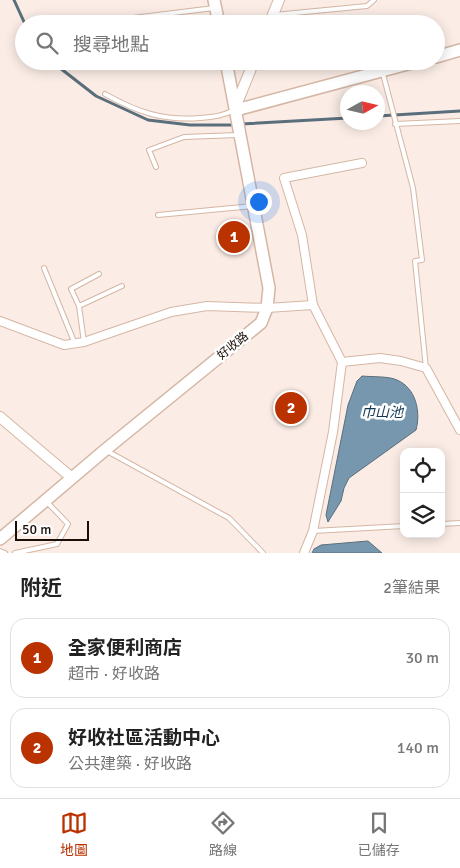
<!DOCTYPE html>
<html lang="zh-TW">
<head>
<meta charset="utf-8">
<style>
  :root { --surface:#fff; --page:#f6f6f6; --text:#222; --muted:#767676; --line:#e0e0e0; --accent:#bb3201 }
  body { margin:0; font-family:Signika,"Noto Sans TC",sans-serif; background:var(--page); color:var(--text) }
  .controls { position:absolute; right:15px; bottom:15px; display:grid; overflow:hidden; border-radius:10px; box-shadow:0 2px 12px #0003 }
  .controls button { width:45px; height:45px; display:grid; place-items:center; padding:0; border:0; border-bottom:1px solid var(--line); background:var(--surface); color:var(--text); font:25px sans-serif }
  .compass { position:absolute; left:340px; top:85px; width:45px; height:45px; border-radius:50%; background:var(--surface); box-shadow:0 2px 12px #0003; rotate:82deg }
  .scale { position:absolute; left:15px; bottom:12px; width:74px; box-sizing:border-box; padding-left:5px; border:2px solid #190f08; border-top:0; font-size:14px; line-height:18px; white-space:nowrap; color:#190f08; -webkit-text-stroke:4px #fefefe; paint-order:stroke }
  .you { position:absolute; left:258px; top:201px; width:18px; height:18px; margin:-12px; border:4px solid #fff; border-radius:50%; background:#1a73e8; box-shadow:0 0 0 8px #1a73e833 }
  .badge { display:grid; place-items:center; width:32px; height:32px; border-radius:50%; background:var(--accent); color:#fff; font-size:16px; font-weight:700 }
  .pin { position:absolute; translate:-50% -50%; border:2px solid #fff; box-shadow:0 1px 5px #0006 }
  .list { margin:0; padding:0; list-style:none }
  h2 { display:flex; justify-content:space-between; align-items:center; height:65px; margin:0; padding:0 20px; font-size:21px }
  h2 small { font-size:16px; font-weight:400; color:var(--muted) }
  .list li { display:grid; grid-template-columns:32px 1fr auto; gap:15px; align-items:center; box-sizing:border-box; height:80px; margin:0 10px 10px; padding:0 10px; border:1px solid var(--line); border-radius:15px }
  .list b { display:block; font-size:19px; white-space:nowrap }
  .list p { margin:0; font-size:16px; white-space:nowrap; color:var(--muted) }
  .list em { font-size:16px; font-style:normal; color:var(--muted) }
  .icon { flex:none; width:28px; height:28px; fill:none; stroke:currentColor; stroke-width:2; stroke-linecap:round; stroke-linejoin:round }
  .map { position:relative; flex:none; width:460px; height:553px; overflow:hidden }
  .search { position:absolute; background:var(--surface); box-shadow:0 2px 12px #0003; left:15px; right:15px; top:15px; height:55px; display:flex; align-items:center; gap:12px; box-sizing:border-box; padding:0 18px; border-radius:28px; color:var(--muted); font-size:19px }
  .sheet { height:245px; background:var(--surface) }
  nav { display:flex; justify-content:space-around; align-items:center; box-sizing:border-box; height:70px; border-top:1px solid var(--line); background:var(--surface); font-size:14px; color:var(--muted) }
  nav a { display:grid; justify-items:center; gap:2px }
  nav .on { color:var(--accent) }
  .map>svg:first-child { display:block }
</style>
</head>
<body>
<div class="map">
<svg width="460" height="553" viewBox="0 0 460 553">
  <rect width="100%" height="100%" fill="#fbede6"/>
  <g fill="#7797ae" stroke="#5b6e7c">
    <path d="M362,376C371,377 389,376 397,380C416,388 421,412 416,430L349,478L344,488L341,501L328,522L326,515L348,405L357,381Z"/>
    <path d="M368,541L382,553H312L314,549L321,545Z"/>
  </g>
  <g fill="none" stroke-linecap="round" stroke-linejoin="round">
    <g stroke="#5b6e7c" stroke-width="3">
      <path d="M14,0L25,24"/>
      <path d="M51,61L96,96L148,120L190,125H235"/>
      <path d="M378,116L460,111"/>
      <path d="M241,124L348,118"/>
    </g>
  </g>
  <g fill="#dfc7ad">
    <path d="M244,228L247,242L224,246L222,232Z"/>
    <path d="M278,396L308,405L303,421L274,412Z"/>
  </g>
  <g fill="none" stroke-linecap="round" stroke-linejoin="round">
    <defs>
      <g id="service">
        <path d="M274,15L367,6L374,0"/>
        <path d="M84,24L214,8"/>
        <path d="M383,74L413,188L422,260L415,261L426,368"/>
        <path d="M105,94C137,112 163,121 200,118C213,117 223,116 234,110"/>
        <path d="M395,124L460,121"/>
        <path d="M156,167L149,150L184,137L238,135"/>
        <path d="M158,215L253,206"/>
        <path d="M44,268L75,344"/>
        <path d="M79,306L71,289L99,274"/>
        <path d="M84,342L79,306L122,286"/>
        <path d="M107,451L229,518L263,553"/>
        <path d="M441,524L460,523"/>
        <path d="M313,531L404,526"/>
        <path d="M0,551L5,553"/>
        <path d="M15,553L57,544L68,524L46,501"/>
      </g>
      <g id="minor">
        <path d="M0,321L64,345L84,342L171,312L207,306L267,308L313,305"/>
        <path d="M342,362L380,358L401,361L426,368L460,430"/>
        <path d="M304,553L313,531L333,432L342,362L313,305L302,235L284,178L362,163"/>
      </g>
      <g id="tertiary">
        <path d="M269,24L279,0"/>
        <path d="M235,108L254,61"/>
        <path d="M0,417L72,478"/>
      </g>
      <g id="secondary">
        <path d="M214,0L219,24"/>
        <path d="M436,57L460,50"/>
        <path d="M236,110L419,61"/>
        <path d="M0,539L105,450L261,323L267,308L269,288L226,61"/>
      </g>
    </defs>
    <use href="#service" stroke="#d5b6a4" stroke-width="6"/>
    <use href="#minor" stroke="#d5b6a4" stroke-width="10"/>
    <use href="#tertiary" stroke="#d5b6a4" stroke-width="12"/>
    <use href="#secondary" stroke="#d5b6a4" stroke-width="14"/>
    <use href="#service" stroke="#fff" stroke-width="4"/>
    <use href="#minor" stroke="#fff" stroke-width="8"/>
    <use href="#tertiary" stroke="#fff" stroke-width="10"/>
    <use href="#secondary" stroke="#fff" stroke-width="11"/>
  </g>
  <g text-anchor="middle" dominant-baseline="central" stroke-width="5" stroke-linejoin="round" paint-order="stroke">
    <g font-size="12" fill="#190f08" stroke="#fefefe">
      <text transform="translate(233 346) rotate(-39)">好收路</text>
    </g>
    <g font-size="14" font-style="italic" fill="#0f3852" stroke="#fefefe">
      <text x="382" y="412">巾山池</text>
    </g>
  </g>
</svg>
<div class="controls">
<button><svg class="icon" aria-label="locate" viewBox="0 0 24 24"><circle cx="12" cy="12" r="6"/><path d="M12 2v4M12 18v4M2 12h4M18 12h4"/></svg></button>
<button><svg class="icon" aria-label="layers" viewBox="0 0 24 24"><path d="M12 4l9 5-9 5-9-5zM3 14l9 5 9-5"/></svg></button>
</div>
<svg class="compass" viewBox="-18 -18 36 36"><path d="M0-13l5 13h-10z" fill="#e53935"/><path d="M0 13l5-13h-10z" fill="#767676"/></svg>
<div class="scale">50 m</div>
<div class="you"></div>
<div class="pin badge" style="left:234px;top:237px">1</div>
<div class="pin badge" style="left:291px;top:408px">2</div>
<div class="search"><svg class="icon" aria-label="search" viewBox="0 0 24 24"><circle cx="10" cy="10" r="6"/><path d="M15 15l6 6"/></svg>搜尋地點</div>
</div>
<section class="sheet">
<h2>附近<small>2筆結果</small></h2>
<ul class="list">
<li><span class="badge">1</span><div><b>全家便利商店</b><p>超市 · 好收路</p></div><em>30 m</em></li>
<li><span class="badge">2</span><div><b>好收社區活動中心</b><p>公共建築 · 好收路</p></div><em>140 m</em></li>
</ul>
</section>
<nav>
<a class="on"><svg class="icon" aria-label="map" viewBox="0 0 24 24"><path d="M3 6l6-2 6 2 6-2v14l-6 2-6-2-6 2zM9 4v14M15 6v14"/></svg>地圖</a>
<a><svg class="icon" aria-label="directions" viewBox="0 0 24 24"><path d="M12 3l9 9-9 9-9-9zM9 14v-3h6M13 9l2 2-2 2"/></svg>路線</a>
<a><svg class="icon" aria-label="saved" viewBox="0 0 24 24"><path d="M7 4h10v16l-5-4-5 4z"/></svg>已儲存</a>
</nav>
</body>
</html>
